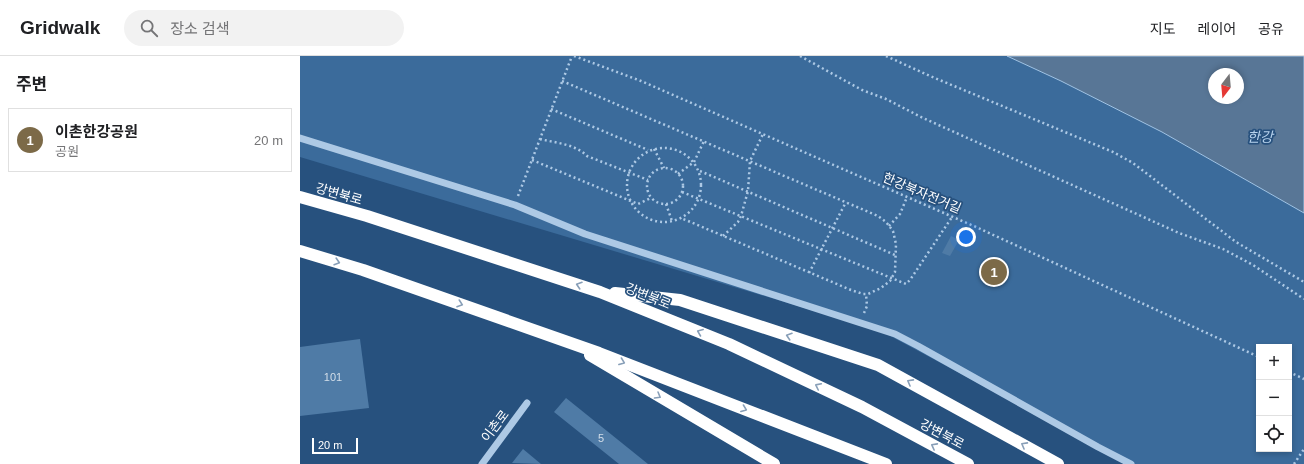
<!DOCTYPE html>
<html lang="ko">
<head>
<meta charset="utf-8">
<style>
  :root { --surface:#fff; --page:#f2f2f2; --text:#202124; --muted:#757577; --line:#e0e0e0; --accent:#7c6a48 }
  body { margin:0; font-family:Arial,"Noto Sans KR",sans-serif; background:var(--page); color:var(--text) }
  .controls { position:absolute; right:12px; bottom:12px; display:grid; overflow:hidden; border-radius:0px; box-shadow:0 2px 6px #0003 }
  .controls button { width:36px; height:36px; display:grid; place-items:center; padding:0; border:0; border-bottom:1px solid var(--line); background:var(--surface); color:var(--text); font:20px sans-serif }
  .compass { position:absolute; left:908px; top:12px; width:36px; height:36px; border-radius:50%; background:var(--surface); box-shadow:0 2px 6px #0003; rotate:196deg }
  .scale { position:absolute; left:12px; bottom:10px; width:46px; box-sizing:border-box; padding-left:4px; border:2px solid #fff; border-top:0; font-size:11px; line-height:14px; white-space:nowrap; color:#fff; -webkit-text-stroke:3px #27517e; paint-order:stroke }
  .you { position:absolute; left:666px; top:181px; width:14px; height:14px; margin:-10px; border:3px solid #fff; border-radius:50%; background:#1a73e8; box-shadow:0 0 0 6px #1a73e833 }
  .badge { display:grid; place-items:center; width:26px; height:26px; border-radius:50%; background:var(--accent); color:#fff; font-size:13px; font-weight:700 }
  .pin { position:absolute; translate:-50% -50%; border:2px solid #fff; box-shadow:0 1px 4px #0006 }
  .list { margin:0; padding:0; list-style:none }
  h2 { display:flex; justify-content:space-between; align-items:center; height:52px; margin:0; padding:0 16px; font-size:17px }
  h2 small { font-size:13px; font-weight:400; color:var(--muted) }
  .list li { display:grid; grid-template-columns:26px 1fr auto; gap:12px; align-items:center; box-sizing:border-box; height:64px; margin:0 8px 8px; padding:0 8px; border:1px solid var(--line); border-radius:0px }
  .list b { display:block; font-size:15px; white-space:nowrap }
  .list p { margin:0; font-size:13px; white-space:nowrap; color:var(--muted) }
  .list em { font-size:13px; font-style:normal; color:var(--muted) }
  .icon { flex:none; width:22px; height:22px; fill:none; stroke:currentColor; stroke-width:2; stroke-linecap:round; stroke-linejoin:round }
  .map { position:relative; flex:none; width:1004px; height:408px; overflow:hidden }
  header { display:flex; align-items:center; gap:24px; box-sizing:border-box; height:56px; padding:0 20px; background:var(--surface); border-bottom:1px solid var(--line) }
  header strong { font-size:19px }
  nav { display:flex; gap:22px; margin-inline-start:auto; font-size:14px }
  .search { width:280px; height:36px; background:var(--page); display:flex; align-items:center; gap:10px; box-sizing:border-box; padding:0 14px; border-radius:22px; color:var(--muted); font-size:15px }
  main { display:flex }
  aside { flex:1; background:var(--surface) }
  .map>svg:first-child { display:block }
</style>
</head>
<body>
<header>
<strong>Gridwalk</strong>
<div class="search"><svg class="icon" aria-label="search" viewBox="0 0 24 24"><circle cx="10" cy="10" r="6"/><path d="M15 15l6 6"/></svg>장소 검색</div>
<nav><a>지도</a><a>레이어</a><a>공유</a></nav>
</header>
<main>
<aside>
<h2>주변<small></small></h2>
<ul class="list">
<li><span class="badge">1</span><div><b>이촌한강공원</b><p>공원</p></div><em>20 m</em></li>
</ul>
</aside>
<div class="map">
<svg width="1004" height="408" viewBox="0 0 1004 408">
  <rect width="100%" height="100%" fill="#27517e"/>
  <path fill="#3b6b9b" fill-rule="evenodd" d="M0,0H707L761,25L862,76L1004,157V408H829L581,275L0,101ZM959,291H989V393H959Z"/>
  <path fill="#587696" stroke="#a1c4e5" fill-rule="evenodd" d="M707,0H1004V157L862,76L761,25ZM914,18H938V42H914Z"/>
  <g fill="#4f7ba6">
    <path d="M651,180L659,184L650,200L642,197Z"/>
    <path d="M60,283L69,352L0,360V291Z"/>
    <path d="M266,342L348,408H319L254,356Z"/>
    <path d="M223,393L241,408L212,407Z"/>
  </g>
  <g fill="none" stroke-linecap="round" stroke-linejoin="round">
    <g stroke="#adc9e5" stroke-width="2.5" stroke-dasharray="2 3" stroke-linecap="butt">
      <path d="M274,0L341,25L676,171L959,301"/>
      <path d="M500,0L562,34L586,43L623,62L879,177L923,193L953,209L1004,243"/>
      <path d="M586,0L630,20L813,96L833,107L936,186L1004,226"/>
      <path d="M262,25L578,160L586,166L593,175L596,188L595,216L590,225L581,232L568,238H563L551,234L381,162"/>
      <path d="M251,53L348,94"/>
      <path d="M240,83C256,87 275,88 287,100L348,124"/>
      <circle cx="364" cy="129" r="37"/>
      <path d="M354,93L364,112"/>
      <path d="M232,104L338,148L351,142"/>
      <circle cx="365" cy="130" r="18"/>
      <path d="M400,115L595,199"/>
      <path d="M378,118L394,106L404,85"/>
      <path d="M382,136L606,228L610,224L652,161"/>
      <path d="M218,140L272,0"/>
      <path d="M366,148L372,165"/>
      <path d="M589,170L600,158L607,141"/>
      <path d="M423,180L438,166L441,160L448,135L450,105L463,78"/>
      <path d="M509,217L546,146"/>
      <path d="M564,257L567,250L566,238"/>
      <path d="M989,316L1004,323"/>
      <path d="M994,408L1004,393"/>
    </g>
    <g stroke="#adc9e5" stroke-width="7">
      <path d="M0,82L183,139L215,149L285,178L595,278L618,290L798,391L831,408"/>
      <path d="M182,408L227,347"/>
    </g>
    <g stroke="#fff" stroke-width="12">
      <path d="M0,141L67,160L300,236L429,288L562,351L668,408"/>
      <path d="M0,195L63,214L299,297L586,408"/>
      <path d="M315,237L380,244L578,309L758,408"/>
      <path d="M290,299L474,408"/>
    </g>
  </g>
  <defs><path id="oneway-chevron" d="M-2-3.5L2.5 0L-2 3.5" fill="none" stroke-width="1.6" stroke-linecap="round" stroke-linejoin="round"/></defs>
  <g stroke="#889fb8">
    <use href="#oneway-chevron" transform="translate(37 206) rotate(17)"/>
    <use href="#oneway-chevron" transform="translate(279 229) rotate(-162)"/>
    <use href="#oneway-chevron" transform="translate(160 248) rotate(19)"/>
    <use href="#oneway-chevron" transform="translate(400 276) rotate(-158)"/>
    <use href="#oneway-chevron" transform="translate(489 280) rotate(-162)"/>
    <use href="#oneway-chevron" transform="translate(322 306) rotate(21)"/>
    <use href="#oneway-chevron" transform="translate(610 326) rotate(-151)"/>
    <use href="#oneway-chevron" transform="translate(518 330) rotate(-154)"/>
    <use href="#oneway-chevron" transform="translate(358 340) rotate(30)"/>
    <use href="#oneway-chevron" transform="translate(444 353) rotate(21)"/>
    <use href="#oneway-chevron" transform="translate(724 389) rotate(-151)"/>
    <use href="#oneway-chevron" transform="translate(634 390) rotate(-152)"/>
  </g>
  <g text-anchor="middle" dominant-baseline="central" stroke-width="3.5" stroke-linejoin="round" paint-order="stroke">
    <g font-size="11" fill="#d3dee9">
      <text x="33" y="321">101</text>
      <text x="301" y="382">5</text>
    </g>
    <g font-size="13" fill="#fff" stroke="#27517e">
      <text transform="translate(622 137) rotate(23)">한강북자전거길</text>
      <text transform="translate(39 138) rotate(16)">강변북로</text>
      <text transform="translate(348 240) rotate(22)">강변북로</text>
      <text transform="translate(195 370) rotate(-53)">이촌로</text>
      <text transform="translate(642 378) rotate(28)">강변북로</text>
    </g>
    <g font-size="14" font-style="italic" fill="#b8d3ed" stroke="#27517e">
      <text x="960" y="81">한강</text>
    </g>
  </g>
</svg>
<div class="controls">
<button>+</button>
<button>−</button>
<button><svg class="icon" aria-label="locate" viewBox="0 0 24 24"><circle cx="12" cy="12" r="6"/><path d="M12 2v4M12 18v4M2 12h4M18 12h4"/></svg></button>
</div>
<svg class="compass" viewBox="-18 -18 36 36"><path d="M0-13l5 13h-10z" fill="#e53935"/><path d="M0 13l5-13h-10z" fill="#757577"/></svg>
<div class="scale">20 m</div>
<div class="you"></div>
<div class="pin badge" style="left:694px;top:216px">1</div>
</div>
</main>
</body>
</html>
